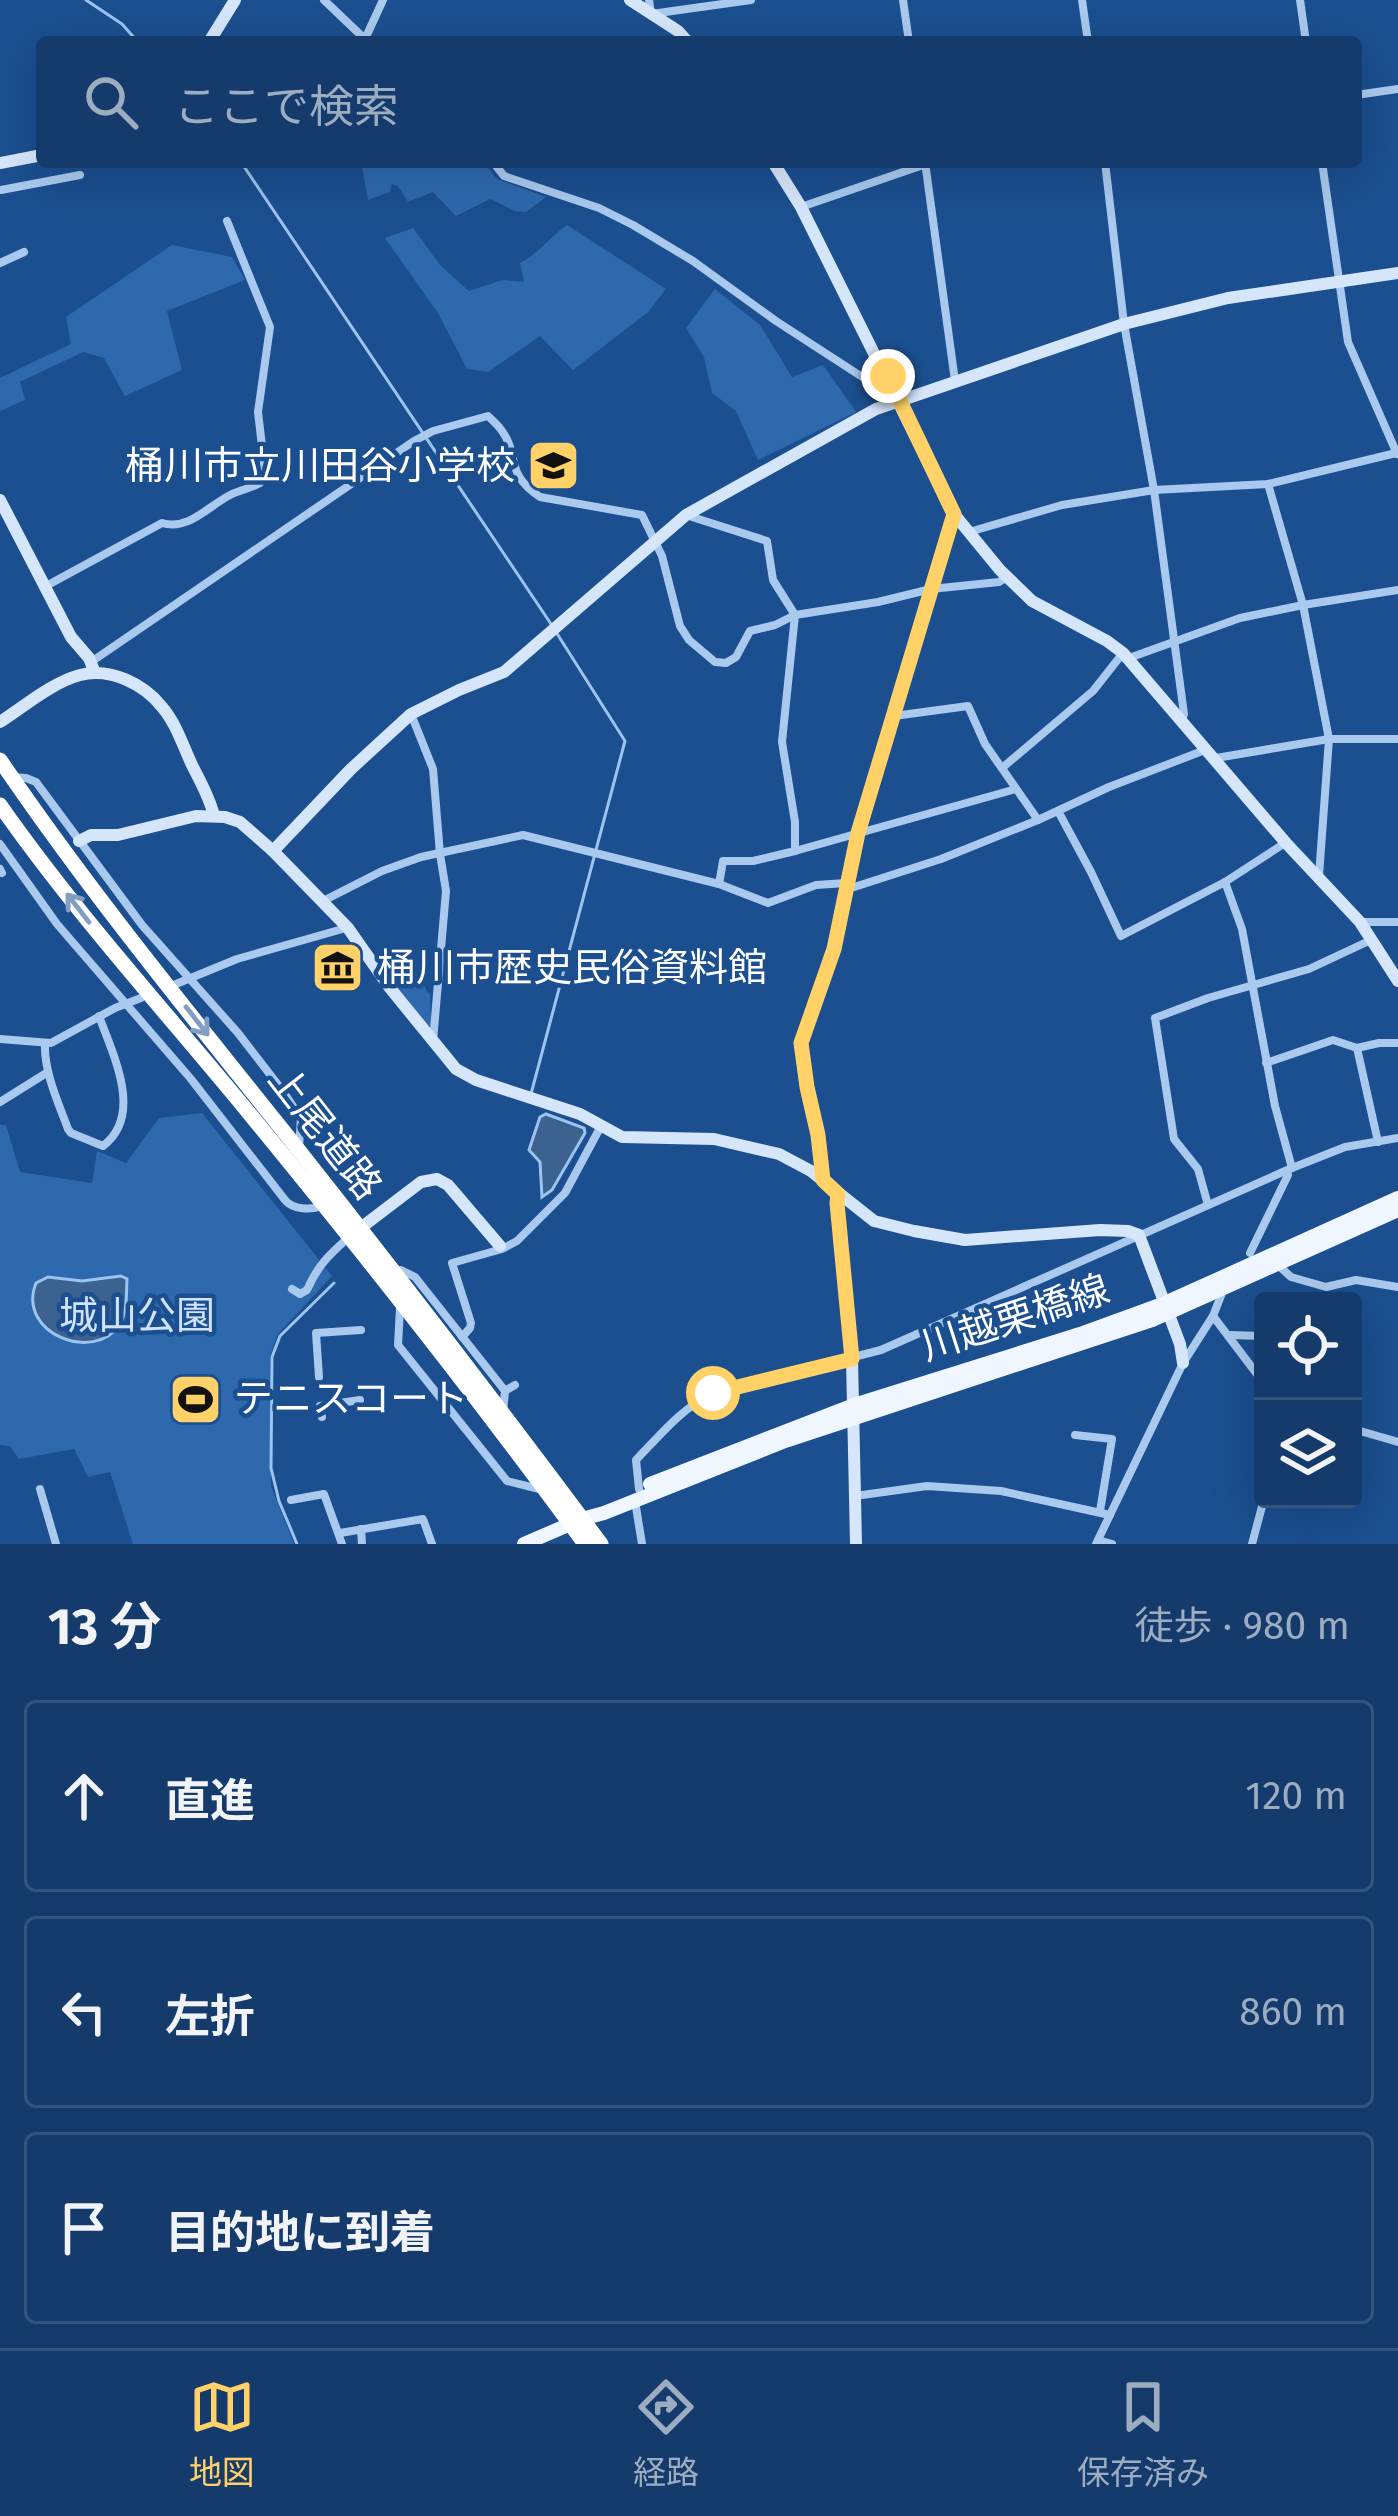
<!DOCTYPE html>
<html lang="ja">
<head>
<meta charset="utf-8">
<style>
  :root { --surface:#143b6b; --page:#1d4271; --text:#f1f3f6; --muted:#9dadc1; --line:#33557e; --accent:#ffd166 }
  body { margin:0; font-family:"Fira Sans","Noto Sans JP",sans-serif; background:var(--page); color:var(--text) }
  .controls { position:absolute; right:36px; bottom:36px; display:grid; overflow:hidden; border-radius:12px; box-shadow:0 12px 48px #0002 }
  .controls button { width:108px; height:108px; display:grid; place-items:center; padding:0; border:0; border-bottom:3px solid var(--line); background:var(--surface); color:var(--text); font:60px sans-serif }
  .stop { position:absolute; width:36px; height:36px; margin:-27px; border:9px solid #ffd166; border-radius:50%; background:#fff }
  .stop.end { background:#ffd166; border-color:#fff; box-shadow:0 3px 12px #0008 }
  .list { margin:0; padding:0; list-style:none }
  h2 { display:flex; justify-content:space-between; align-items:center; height:156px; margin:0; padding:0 48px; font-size:51px }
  h2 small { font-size:39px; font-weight:400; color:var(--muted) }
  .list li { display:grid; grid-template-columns:78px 1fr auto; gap:36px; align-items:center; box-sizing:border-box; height:192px; margin:0 24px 24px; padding:0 24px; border:3px solid var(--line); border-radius:12px }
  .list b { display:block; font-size:45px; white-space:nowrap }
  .list em { font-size:39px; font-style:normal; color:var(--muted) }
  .icon { flex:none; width:66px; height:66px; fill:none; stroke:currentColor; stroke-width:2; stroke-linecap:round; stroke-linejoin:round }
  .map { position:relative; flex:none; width:1398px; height:1544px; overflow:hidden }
  .search { position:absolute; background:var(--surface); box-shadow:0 12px 48px #0002; left:36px; right:36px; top:36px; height:132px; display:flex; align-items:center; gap:30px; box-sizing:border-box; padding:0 42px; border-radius:12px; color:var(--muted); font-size:45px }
  .sheet { height:804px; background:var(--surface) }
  nav { display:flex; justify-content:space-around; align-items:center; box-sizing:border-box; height:168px; border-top:3px solid var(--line); background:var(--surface); font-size:33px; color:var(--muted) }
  nav a { display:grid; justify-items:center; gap:6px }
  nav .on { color:var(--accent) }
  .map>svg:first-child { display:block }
</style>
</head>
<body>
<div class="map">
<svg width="1398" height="1544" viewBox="0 0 1398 1544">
  <rect width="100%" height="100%" fill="#1b4f8f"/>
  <g fill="#2e69ad">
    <path d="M361,162H483L497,179L546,197L526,212L515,211L490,199L456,216L433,192L408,202L398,186L392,184L390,192L368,200Z"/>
    <path d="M567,225L666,289L648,312L573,370L540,336L488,372L467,369L438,313L385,238L413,228L440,265L469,291L503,280L524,282L520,263C539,253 549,238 567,225Z"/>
    <path d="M172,245L232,257L245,280L167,311L182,370L125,396L104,358L83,352L20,382L25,400L0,411V378L71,344L66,317Z"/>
    <path d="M715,289L760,325L792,377L823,365L856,412L758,460L736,411L712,393L704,357L686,328Z"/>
    <path d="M422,981L427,992L430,993L431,1026L428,1027L393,985Z"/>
    <path d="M202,1113L332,1276L278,1334L270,1356L271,1486L294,1544H133L110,1472L88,1477L74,1449L19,1459L10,1446L0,1445V1125H6L20,1172L92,1183L97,1151L126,1163L159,1118Z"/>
  </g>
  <g fill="#3c6290" stroke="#9cc4f0" stroke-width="3">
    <path d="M546,1114L584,1128L585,1133L552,1190L542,1197L540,1162L529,1150L540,1117Z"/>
    <path d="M121,1276L127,1279C126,1294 128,1312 119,1325C95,1363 16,1334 36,1283L48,1277L82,1281Z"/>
  </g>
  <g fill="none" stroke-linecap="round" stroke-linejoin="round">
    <g stroke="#9cc4f0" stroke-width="3">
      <path d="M86,0L122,24L138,42"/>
      <path d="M241,162L551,624"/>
      <path d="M531,1094L625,741L556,632"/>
      <path d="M297,1544L279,1501L271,1468L272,1357L280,1336L334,1283"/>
    </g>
    <g stroke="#a9c9ee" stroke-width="8">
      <path d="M324,0L368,42"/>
      <path d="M649,0L651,14L751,0"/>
      <path d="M903,0L909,42"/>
      <path d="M1082,0L1088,42"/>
      <path d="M1300,0L1306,42"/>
      <path d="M365,39L383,0"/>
      <path d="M1356,95L1398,89"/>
      <path d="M493,162L504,176L599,208L633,225L693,261L776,321L873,384L887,377"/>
      <path d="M925,162L955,381"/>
      <path d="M1105,162L1124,324L1154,490L1184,714L1182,720"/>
      <path d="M1322,162L1348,342L1397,454"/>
      <path d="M1,190L80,175"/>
      <path d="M801,207L929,163"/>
      <path d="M0,263L24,252"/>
      <path d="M1268,484L1303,605L1329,739L1319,876"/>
      <path d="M689,516L767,541L773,580L795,615L782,742L795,822V851"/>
      <path d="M969,532L1062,505L1154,490L1268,484L1396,453"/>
      <path d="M46,586L162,523C189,531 209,505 232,494C241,490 251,488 260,483L265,472L258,412L270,327L227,221"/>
      <path d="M1129,658L1240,618L1303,605L1398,590"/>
      <path d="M91,662L414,441L433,431L488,416C493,421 498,425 502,431C520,456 504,473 540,497L642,515L662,556L680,626L689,640L715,662L726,663L736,657L750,631L775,625L795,615L878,602L931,589L999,582L1007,577"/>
      <path d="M411,714L433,769L440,854L446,891L433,1041"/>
      <path d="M894,716L968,706L985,744L1038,820"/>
      <path d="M1216,758L1329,739H1398"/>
      <path d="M1002,768L1093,691L1123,653"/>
      <path d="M13,777L26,778L36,782L142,925L238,1033L282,1090L301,1118L299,1148"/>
      <path d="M1058,811L1091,872L1121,936L1225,882L1285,843"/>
      <path d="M0,844L57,924L191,1079L285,1200C293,1210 311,1210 322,1206"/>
      <path d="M0,869L2,873"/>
      <path d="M1225,882L1242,929L1275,1106L1292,1168"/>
      <path d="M719,884L723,861H753L795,851L1016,789"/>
      <path d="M845,890L941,859L1038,820L1109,787L1205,750"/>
      <path d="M323,901L382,871L421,857L523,835L719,884L768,903L816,885L846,883"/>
      <path d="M1360,922H1398"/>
      <path d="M176,984L237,959L346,928"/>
      <path d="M0,1039L51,1043L115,1008L141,998"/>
      <path d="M45,1044C44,1072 58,1102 68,1129L71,1133L103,1146C144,1115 113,1055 99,1016"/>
      <path d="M1357,1048L1378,1142"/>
      <path d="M1266,1063L1333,1040L1357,1048L1379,1043H1398"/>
      <path d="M0,1102L48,1072"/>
      <path d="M822,1178L818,1135L807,1087L801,1043L834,949L858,833L954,516"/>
      <path d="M839,1194L837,1203L852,1359"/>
      <path d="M1208,1205L1198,1169L1174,1139L1155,1018L1208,998L1309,969L1371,940"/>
      <path d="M1250,1253L1288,1175L1287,1171"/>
      <path d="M1278,1265L1291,1277L1326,1287L1356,1280L1398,1287"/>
      <path d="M395,1271L401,1270L415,1277L502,1387L505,1391L503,1412"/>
      <path d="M292,1289L300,1294L307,1290C318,1265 329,1255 349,1237"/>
      <path d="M400,1308L398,1345L507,1481L543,1490"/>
      <path d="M1213,1316L1263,1382"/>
      <path d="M1228,1335L1263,1336"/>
      <path d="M462,1337L470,1328L471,1323L452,1263L502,1249L517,1241L565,1193L601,1126"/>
      <path d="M319,1377L316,1333L361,1330"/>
      <path d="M505,1391L515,1385"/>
      <path d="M322,1417L320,1406L360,1400"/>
      <path d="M1353,1429L1398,1442"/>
      <path d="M1075,1435L1112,1439L1100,1511"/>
      <path d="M40,1489L56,1544"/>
      <path d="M639,1489L636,1460C660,1435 682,1408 713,1393L881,1350L1292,1168L1345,1147L1398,1138"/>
      <path d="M855,1496L927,1486L1001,1491L1110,1515"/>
      <path d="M291,1500L324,1494L342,1544"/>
      <path d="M635,1501L642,1544"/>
      <path d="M361,1529L362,1544"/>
      <path d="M340,1533L423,1519L432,1544"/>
      <path d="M1098,1540L1112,1544"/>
      <path d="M1096,1544L1183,1363L1213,1316L1224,1288"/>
      <path d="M1252,1544L1264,1499"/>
    </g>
    <g stroke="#d6e6fa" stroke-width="12">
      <path d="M630,0L678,31L688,42"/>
      <path d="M209,42L235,0"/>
      <path d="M773,162L801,207L954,514L1000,570L1032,601L1107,641L1123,653L1286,843L1360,922L1398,981"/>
      <path d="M0,163L42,155"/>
      <path d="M0,500L71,637L89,658L95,673"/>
      <path d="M0,722C25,706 51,683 80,675C110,667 144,684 162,707C176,723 183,746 192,765C200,781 210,798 214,816"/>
      <path d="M79,841L91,835H118L196,816L225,817L240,822L273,851L348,928L390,988L456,1069L476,1080L580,1114L622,1137L714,1139L779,1154L811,1171L874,1221L914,1231L965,1240L1100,1230L1128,1231L1139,1235L1180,1344L1183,1363"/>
      <path d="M273,851L351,769L411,714L459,690L504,672L686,515L876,409L1124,324L1228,298L1398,273"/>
      <path d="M354,1233L421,1182L437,1179L448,1185L500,1246"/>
      <path d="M852,1359L856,1544"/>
    </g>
    <g stroke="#f0f6ff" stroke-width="14">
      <path d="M650,1484L854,1405L1080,1334L1165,1303L1398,1198"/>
      <path d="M524,1544L582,1519L604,1513L785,1441L1152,1320L1398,1210"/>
    </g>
    <g stroke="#fff" stroke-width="15">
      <path d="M0,760C89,891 190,1014 289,1138C395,1272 499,1407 601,1544"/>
      <path d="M0,805C77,915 168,1014 253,1118C367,1257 479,1399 585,1544"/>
    </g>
  </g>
  <defs><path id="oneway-shaft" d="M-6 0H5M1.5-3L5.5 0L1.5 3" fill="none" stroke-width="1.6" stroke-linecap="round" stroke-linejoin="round" transform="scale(3)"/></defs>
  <g stroke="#829ec1">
    <use href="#oneway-shaft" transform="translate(78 908) rotate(-128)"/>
    <use href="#oneway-shaft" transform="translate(197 1021) rotate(52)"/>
  </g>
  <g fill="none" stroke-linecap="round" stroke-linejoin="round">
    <path stroke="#ffd166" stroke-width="15" d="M713,1393L852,1359L837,1203L838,1194L823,1180L818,1135L807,1087L801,1043L834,949L858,833L954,514L888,376"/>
  </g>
  <defs>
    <symbol id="school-square" viewBox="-11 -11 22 22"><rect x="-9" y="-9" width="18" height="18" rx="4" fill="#ffd166" stroke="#1b4f8f"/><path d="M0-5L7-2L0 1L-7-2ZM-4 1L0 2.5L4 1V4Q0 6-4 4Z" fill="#111"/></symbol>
    <symbol id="museum-square" viewBox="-11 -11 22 22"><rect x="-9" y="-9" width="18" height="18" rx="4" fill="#ffd166" stroke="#1b4f8f"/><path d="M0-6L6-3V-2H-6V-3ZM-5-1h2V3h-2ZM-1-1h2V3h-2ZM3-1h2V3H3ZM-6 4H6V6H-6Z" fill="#111"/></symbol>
    <symbol id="stadium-square" viewBox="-11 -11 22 22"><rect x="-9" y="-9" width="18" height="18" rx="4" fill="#ffd166" stroke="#1b4f8f"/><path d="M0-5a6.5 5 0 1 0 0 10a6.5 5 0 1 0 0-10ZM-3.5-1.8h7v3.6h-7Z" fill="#111"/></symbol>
  </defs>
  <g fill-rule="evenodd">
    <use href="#school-square" x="524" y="436" width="59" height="59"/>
    <use href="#museum-square" x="308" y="938" width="59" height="59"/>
    <use href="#stadium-square" x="166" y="1370" width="59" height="59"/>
  </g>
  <g text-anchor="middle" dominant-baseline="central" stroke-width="9" stroke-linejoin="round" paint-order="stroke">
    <g font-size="39" fill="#fff" stroke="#1b4f8f" text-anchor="start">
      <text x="515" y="466" text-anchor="end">桶川市立川田谷小学校</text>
      <text x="377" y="968">桶川市歴史民俗資料館</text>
      <text x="234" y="1399">テニスコート</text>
    </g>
    <g font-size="39" fill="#fff" stroke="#1b4f8f">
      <text transform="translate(325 1133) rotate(52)">上尾道路</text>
      <text transform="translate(1015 1318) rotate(-18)">川越栗橋線</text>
    </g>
    <g font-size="39" fill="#cfe3fa" stroke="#1b4f8f">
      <text x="137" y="1316">城山公園</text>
    </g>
  </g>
</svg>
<div class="controls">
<button><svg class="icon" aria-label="locate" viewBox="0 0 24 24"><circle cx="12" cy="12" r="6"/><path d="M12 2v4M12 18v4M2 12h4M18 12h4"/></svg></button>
<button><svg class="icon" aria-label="layers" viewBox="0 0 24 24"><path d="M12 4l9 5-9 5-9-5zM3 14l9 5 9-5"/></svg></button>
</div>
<div class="stop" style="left:713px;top:1393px"></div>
<div class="stop end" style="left:888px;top:376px"></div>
<div class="search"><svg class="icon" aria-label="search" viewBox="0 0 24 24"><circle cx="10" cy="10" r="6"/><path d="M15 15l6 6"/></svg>ここで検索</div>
</div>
<section class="sheet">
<h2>13 分<small>徒歩 · 980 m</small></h2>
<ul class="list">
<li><svg class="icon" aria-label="ahead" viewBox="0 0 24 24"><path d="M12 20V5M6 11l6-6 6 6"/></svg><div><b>直進</b></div><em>120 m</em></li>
<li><svg class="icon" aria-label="left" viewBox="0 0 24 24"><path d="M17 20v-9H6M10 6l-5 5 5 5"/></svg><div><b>左折</b></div><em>860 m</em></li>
<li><svg class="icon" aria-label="arrive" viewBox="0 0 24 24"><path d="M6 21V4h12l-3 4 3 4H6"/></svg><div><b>目的地に到着</b></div></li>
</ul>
</section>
<nav>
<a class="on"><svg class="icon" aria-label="map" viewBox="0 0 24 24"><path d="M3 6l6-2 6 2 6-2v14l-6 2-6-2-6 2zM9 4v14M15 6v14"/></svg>地図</a>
<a><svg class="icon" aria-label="directions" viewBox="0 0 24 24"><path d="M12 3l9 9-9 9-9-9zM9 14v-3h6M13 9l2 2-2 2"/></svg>経路</a>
<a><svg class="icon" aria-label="saved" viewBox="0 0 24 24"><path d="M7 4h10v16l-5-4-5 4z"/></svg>保存済み</a>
</nav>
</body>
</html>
